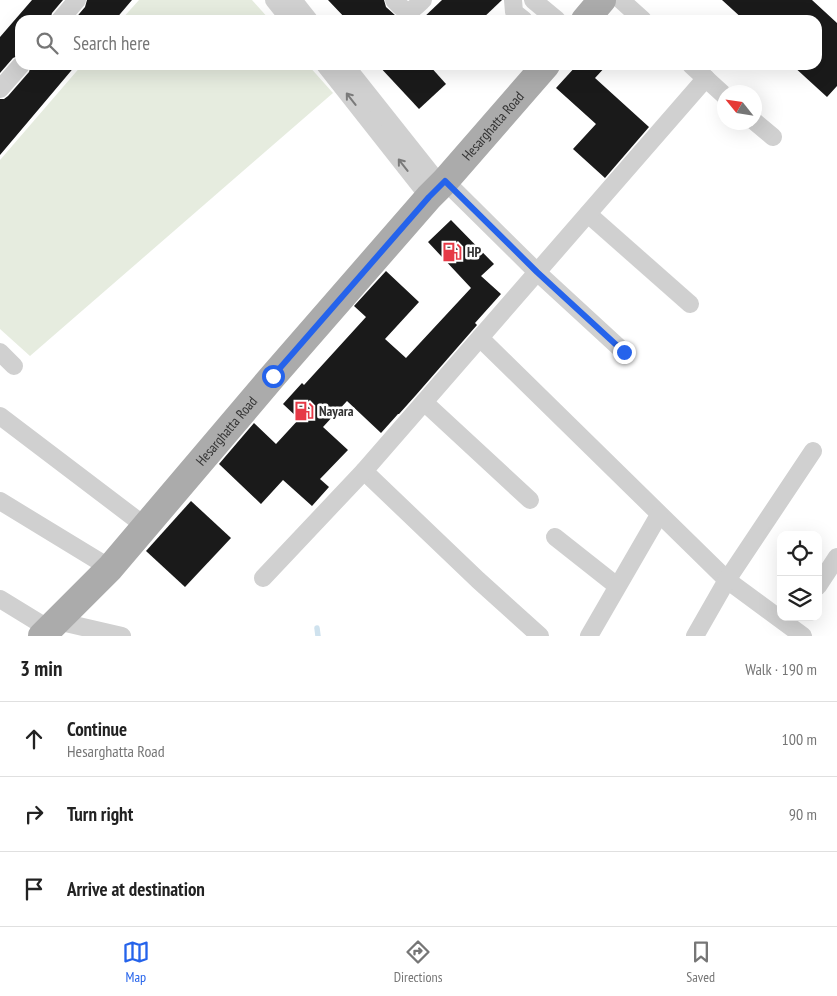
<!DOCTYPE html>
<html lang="en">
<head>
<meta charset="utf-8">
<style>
  :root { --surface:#fff; --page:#f2f2f2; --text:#222; --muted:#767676; --line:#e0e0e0; --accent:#2563eb }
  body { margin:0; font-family:"PT Sans Narrow",sans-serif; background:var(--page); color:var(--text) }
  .controls { position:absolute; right:15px; bottom:15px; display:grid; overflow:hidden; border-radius:10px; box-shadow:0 5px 20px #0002 }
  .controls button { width:45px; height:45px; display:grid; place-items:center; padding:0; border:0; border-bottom:1px solid var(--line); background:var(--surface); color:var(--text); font:25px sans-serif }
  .compass { position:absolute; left:717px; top:85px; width:45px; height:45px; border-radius:50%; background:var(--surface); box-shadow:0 5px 20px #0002; rotate:300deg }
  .stop { position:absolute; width:15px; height:15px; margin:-11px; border:4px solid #2563eb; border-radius:50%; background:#fff }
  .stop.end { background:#2563eb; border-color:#fff; box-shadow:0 1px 5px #0008 }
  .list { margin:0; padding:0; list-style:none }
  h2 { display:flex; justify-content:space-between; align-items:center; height:65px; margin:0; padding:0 20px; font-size:21px }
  h2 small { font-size:16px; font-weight:400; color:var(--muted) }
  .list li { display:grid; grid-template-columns:32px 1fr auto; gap:15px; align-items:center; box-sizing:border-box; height:75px; padding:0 20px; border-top:1px solid var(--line) }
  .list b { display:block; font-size:19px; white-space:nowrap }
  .list p { margin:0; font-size:16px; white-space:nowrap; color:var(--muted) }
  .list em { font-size:16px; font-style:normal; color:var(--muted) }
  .icon { flex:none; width:28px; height:28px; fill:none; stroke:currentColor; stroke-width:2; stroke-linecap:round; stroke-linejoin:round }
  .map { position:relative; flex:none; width:837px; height:636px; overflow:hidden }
  .search { position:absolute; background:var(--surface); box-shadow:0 5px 20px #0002; left:15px; right:15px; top:15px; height:55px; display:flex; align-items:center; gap:12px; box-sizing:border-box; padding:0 18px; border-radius:15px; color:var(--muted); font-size:19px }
  .sheet { height:290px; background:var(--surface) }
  nav { display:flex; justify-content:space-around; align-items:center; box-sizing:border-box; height:70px; border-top:1px solid var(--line); background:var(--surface); font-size:14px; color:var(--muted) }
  nav a { display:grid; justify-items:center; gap:2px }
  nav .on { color:var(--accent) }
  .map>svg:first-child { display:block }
</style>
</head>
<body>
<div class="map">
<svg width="837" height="636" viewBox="0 0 837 636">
  <rect width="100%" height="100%" fill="#fff"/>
  <g fill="#e6ecdf">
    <path d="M139,0H252L270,20H121Z"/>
    <path d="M82,65H308L333,93L30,356L0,329V160Z"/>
  </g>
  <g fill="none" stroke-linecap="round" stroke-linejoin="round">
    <path stroke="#cfe2ee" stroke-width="5.5" d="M317,628L318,636"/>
  </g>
  <g fill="#1a1a1a">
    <path d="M32,0H63L52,13L50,20H20V55L13,58L0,73V37Z"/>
    <path d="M87,0H132L115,20H74L85,7Z"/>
    <path d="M328,0H384L386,7L396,16L402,20H347Z"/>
    <path d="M442,0H502L481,20H421Z"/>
    <path d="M722,0H812L837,23V86L827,97L792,65H817V20H744Z"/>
    <path d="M31,65H76L0,155V99H4L8,96L29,72Z"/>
    <path d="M378,65H429L446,84L419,109Z"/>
    <path d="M577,65H607L595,78L649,127L605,178L573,149L596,124L556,88Z"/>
    <path d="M451,220L494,264L481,276L501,294L475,323L477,325L416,395L399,414H398L381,433L347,401L323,427L348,450L320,479L329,487L312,506L283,480L261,504L219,464L254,423L276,444L299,419L283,404L302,383L304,385L366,317L354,306L386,271L419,302L385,339L406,358L471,288L428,242Z"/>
    <path d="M191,501L231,538L185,587L146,551Z"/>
  </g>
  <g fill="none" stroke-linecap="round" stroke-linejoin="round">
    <g stroke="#d0d0d0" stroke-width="18">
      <path d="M274,0L290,20"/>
      <path d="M293,0L309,20"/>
      <path d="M394,0C408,15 409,13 423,0"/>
      <path d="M513,0L514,12L524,20"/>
      <path d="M533,0L557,20"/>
      <path d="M621,0L643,20"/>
      <path d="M60,20L77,0"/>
      <path d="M325,65L429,197"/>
      <path d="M345,65L441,186"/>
      <path d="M691,65L724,95"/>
      <path d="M0,89L21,65"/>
      <path d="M754,121L773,137"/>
      <path d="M445,181L537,272L624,352"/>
      <path d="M588,214L690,304"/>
      <path d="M480,338L727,580L803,636"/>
      <path d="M0,352L14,366"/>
      <path d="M424,402L530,500"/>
      <path d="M0,416L145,526"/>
      <path d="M364,471L478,580L540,636"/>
      <path d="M0,501L110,568"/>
      <path d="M555,537L617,586"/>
      <path d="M263,578L364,471L706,78"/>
      <path d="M818,586L837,557"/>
      <path d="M0,599L49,629"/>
      <path d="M57,621L122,636"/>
      <path d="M589,636L659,515"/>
      <path d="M695,636L727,580L813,451"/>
    </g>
    <g stroke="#ababab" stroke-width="28">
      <path d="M585,20L602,0"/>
      <path id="s1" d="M42,636L110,568L273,376L429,197L445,181L546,65"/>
    </g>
  </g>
  <defs><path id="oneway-shaft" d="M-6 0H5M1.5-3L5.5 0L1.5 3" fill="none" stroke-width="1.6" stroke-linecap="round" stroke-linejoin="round" transform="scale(1.25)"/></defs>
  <g stroke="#7a7a7a">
    <use href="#oneway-shaft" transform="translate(351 99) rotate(-128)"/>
    <use href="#oneway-shaft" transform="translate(403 165) rotate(-128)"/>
  </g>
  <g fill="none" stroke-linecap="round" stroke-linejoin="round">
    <path stroke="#2563eb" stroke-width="6" d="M273,376L429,197L445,181L537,272L624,352"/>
  </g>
  <defs>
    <symbol id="fuel-bare" viewBox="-9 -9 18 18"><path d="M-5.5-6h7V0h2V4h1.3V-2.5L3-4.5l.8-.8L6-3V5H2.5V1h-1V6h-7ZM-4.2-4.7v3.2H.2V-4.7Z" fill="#e63946" stroke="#fff" stroke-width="2.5" paint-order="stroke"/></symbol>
  </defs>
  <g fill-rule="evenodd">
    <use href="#fuel-bare" x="438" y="238" width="28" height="28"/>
    <use href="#fuel-bare" x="290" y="397" width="28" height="28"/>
  </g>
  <g text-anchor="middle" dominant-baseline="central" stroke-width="5" stroke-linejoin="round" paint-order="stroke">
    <g font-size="14" fill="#333" stroke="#fff">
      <text stroke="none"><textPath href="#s1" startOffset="681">Hesarghatta Road</textPath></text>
      <text stroke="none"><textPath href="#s1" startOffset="276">Hesarghatta Road</textPath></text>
    </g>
    <g font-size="14" font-weight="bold" fill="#333" stroke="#fff" text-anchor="start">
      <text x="467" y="252">HP</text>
      <text x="319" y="411">Nayara</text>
    </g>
  </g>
</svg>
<div class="controls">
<button><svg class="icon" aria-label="locate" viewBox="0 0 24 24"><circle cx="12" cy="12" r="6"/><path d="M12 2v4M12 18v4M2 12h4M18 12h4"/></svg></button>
<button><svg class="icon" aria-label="layers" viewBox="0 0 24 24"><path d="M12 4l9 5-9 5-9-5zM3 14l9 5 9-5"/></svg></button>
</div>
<svg class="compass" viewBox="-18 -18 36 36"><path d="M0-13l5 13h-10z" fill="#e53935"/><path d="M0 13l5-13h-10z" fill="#767676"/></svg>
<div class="stop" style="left:273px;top:376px"></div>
<div class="stop end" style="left:624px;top:352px"></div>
<div class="search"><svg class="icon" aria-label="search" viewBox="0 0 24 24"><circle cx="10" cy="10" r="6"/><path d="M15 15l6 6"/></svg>Search here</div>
</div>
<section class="sheet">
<h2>3 min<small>Walk · 190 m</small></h2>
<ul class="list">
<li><svg class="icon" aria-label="ahead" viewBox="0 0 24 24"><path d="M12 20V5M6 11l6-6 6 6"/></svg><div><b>Continue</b><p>Hesarghatta Road</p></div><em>100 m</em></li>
<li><svg class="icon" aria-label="right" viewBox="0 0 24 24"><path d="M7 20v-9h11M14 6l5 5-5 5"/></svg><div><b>Turn right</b></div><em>90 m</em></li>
<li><svg class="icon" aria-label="arrive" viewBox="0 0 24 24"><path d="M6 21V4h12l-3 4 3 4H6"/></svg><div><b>Arrive at destination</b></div></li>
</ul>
</section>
<nav>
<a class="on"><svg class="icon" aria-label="map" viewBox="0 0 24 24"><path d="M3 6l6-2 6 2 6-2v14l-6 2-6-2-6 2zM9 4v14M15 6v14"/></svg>Map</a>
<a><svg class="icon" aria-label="directions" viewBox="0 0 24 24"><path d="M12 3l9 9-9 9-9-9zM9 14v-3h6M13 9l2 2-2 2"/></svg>Directions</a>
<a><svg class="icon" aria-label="saved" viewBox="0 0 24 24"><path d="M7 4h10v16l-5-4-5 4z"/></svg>Saved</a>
</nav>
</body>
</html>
